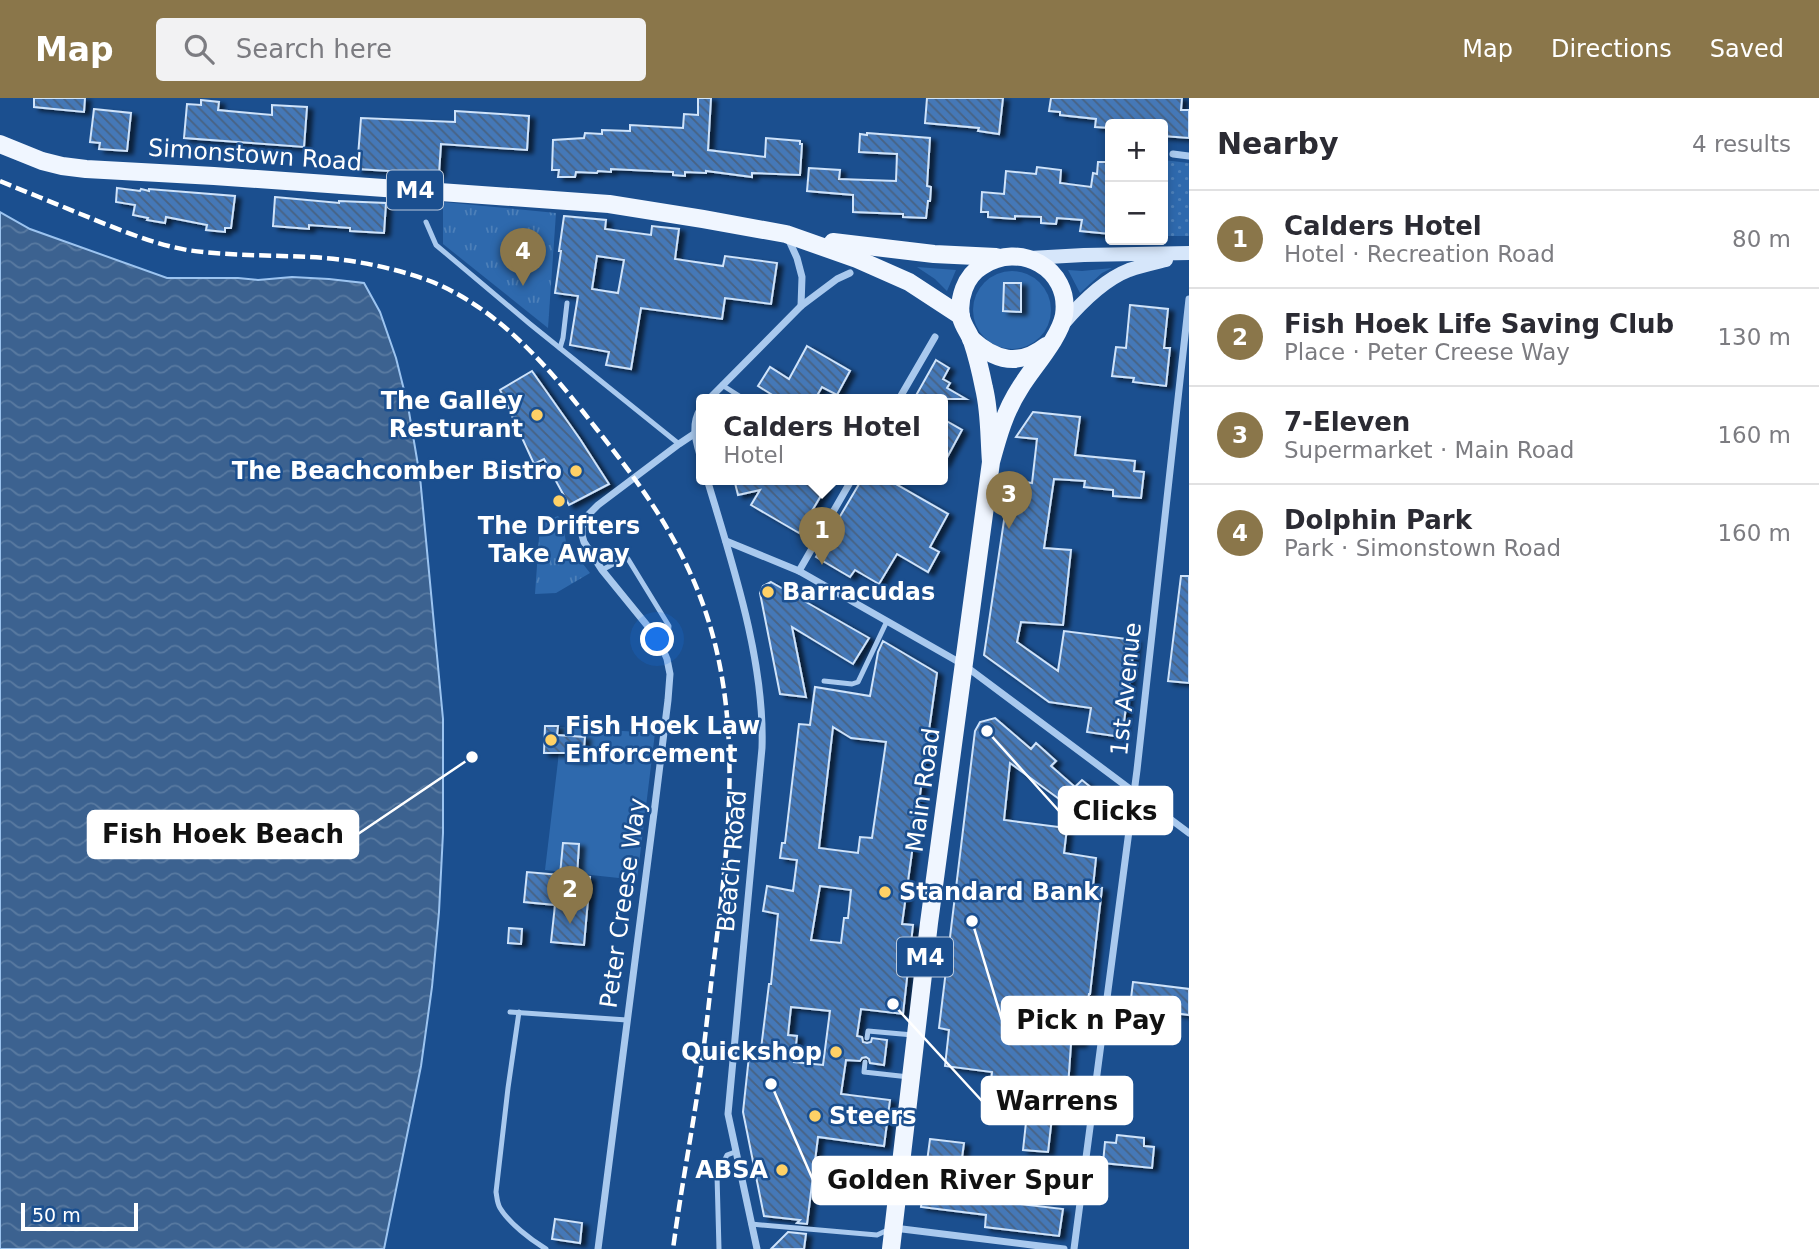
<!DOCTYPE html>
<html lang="en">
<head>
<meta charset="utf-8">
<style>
  :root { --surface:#fff; --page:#f2f2f3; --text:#2b2b33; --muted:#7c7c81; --line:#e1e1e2; --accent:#8a764a }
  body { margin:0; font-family:"DejaVu Sans",sans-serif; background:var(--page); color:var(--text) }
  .controls { position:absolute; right:21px; top:21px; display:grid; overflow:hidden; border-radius:7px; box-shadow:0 4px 10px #0003 }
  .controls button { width:63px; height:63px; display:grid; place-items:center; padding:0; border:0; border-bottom:2px solid var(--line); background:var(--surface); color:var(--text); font:35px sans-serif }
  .scale { position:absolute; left:21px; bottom:18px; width:117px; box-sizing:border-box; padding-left:7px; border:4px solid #fff; border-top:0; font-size:19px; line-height:24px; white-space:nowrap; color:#fff; -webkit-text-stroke:5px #1b4f8f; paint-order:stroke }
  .you { position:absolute; left:658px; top:542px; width:24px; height:24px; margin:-18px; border:5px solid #fff; border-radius:50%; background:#1a73e8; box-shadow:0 0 0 10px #1a73e833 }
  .badge { display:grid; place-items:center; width:46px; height:46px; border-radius:50%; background:var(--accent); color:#fff; font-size:23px; font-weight:700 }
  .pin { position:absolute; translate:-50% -58px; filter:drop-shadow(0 2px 4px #0008) }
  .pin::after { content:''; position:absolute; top:37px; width:24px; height:21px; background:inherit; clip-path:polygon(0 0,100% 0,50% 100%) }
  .popup { position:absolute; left:696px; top:296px; width:252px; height:91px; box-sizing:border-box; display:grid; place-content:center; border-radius:7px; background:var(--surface); filter:drop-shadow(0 2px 5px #0005); font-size:23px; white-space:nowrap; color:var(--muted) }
  .popup b { font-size:26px; color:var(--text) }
  .popup::after { content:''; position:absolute; left:50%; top:100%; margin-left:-14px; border:14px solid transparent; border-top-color:var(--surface) }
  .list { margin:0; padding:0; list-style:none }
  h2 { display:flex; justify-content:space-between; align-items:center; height:91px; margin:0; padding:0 28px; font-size:30px }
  h2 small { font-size:23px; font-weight:400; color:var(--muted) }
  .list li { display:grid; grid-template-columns:46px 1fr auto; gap:21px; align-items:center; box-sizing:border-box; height:98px; padding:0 28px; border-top:2px solid var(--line) }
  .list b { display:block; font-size:26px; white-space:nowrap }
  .list p { margin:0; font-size:23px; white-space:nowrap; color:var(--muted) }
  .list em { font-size:23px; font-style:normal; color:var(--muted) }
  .icon { flex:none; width:38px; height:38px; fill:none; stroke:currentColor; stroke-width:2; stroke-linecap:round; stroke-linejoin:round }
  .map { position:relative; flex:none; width:1189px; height:1151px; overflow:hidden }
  header { display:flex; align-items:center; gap:42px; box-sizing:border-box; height:98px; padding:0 35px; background:var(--accent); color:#fff }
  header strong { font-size:33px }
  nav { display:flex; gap:38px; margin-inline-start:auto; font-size:24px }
  .search { width:490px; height:63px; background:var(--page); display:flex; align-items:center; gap:18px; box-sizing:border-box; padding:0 24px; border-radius:7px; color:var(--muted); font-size:26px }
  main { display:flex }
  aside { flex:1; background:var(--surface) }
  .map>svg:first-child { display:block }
</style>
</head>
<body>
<header>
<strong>Map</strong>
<div class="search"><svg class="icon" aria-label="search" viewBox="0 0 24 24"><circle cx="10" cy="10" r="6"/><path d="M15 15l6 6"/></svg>Search here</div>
<nav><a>Map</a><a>Directions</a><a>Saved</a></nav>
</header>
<main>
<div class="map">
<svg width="1189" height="1151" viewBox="0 0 1189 1151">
  <defs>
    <pattern id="park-tufts" width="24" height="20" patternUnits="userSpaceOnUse" patternTransform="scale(1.75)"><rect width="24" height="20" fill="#2e69ad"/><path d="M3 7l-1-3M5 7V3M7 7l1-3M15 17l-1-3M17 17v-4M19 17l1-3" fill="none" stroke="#4d80b9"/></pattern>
    <pattern id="garden-dots" width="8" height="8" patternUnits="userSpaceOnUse" patternTransform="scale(1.75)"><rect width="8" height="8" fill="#2e69ad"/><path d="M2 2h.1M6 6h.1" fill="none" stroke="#4d80b9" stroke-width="1.8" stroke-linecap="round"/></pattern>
    <pattern id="water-waves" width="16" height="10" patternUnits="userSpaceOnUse" patternTransform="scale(1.75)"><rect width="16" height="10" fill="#3c6290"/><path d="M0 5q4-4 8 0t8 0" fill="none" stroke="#597aa1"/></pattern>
    <pattern id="building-back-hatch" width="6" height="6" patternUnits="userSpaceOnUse" patternTransform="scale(1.75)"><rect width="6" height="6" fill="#4478b7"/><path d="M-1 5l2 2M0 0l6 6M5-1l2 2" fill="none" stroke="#486282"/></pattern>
    <filter id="shadow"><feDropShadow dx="5.5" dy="3" stdDeviation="2" flood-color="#0009"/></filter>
  </defs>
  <rect width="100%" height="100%" fill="#1b4f8f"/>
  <g fill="#2e69ad">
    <path d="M917,169L956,172L947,193L935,181Z"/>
    <path d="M1112,170L1102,175L1080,195L1068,172L1082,173Z"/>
    <circle cx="1012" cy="212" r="39"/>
    <path d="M560,629L655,635L637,782L545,772L558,663Z"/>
  </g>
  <g fill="url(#park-tufts)">
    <path d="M443,104L556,115L548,230L443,146Z"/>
    <path d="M558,418L562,423L566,444L590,475L556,495L535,496L540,425Z"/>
  </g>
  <path fill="url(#garden-dots)" d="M1163,62L1189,65V138H1163Z"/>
  <path fill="url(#water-waves)" stroke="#9cc4f0" stroke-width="2" d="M0,114L30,131L167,180H238L258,182L292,179L329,181L364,185L380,214L396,260L408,308L420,379L443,621V735L439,814L432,889L421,968L384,1151H0Z"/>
  <g fill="url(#building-back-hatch)" stroke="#cfe3fa" stroke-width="2" fill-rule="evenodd" filter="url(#shadow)">
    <path d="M34,0H85L84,14L34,9Z"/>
    <path d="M698,0H711L708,52L765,59L766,40L800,43V46H802L800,77L752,75V79L706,73V75L685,74V78L673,77V74L611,71V74L598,73L597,75L576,74L575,79H558L559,72H552L553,42L584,40L585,35L602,36V32L630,33V27L683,30L684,16L698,17Z"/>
    <path d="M927,0H1003L999,36L978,33L979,30L925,25Z"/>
    <path d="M1051,0H1182L1181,12H1189V40L1163,38V26H1110V30L1095,29L1096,21L1060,17V14L1049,13Z"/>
    <path d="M201,2L219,4L218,12L272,17V7L307,9L304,49L184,40L187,6L201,7Z"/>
    <path d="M94,11L131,15L127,53L99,51L100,45L90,44Z"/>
    <path d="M455,13L529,18L527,52L441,46L439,76L357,71L361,20L455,24Z"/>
    <path d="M867,35L930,40L927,88L931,89L930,103H928L926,120L903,119V116L853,114V97L807,93L809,70L840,72L839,81L896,83L897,56L859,54L860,36L867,37Z"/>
    <path d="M1098,64H1110V136L1080,133L1082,122L1057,120L1056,126L1041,125V119L1015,118V121L988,119V114H981L982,94L1004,96L1006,73L1036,76L1037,69L1061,72L1060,85L1091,89L1093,75L1097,76Z"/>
    <path d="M117,90L140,93L141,91L149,93V91L235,98L231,130H225V134L206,132L207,127L166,119L165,125L147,122L148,120L133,117L135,107L116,104Z"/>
    <path d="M275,99L339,105V103L386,105L384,135L350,133V130L309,127V131L273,128Z"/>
    <path d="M564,118L606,122L605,131L651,137L652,128L679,131L675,161L723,168L725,158L777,165L771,206L725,200L722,221L641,210L631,271L606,267L609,254L570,247L578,198L555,195L561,153H559ZM597,158L624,162L618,195L592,191Z"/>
    <path d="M1004,185H1021V214L1003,213Z"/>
    <path d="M1130,207L1168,211L1164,250H1170L1166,288L1133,284L1134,280L1112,278L1116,249L1126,250Z"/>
    <path d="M807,248L850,273L837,297L822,289L815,301H779L758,288L770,269L789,281Z"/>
    <path d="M936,262L949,270L943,281L950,285L947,290L966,301H914Z"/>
    <path d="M532,273L580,341L609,386L569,407L544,361L534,366L500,292Z"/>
    <path d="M1033,314L1080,319L1075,357L1135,363L1134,373L1144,374L1141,400L1113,398V392L1084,389L1085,383L1054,381L1044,450L1071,452L1063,527L1021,524L1017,544L1058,573L1064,533L1135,542L1122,639L1087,634L1091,610L1049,604L984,557L1010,382L1032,385L1037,341L1016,339Z"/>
    <path d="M943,321L962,332L943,367Z"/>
    <path d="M734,381H812L826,389L799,435L751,407L760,392L738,397Z"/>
    <path d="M862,381H887L948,416L930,449L939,454L928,474L897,456L879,486L855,472L850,479L816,459Z"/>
    <path d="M1181,478H1189V585L1168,583Z"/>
    <path d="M771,484L869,540L853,566L792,529L806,599L780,596L760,495L763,488Z"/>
    <path d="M883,543L937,575L902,826L913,827L903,916L861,911L857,938L862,939L863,944L867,945L871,944L872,940L887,942L884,967L870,965L869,961L866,959L862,960L860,963L846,962L841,996L890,1002L884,1048L818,1039L807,1126L797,1125L800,1122L764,1118L743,1014L749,958L760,959L769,886H771L778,816L763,813L767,788L793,793L797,762L780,760L782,745H785L799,626L810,627L815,589L870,598L878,554ZM833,629L851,640L886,644L872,740L860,739L858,755L819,750ZM820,788L851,792L848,820H844L841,845L811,842ZM791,909L830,913L823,967L794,964L797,938L788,937Z"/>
    <path d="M995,620L1031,651L1036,645L1056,663L1051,668L1075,689L1082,682L1100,697L1096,702L1104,709L1102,726L1069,722L1070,709L1010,665L1004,722L1067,730L1064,755L1096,760L1093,789L1102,790L1090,896H1089L1081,946H1071L1068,989L1073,990L1070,1021L1052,1019L1048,1054L1023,1052L1027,1015L988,1011L992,974L945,968L949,932L939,930L975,633L980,624Z"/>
    <path d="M545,628H558L557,637L585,639L583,662L567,661L568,655H544Z"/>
    <path d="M563,745L579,746L577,778L590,779L584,847L551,844L555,807L524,804L527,774L560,777Z"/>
    <path d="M509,830L522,831L521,846L508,845Z"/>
    <path d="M1133,884L1189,891V917L1130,909Z"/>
    <path d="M1117,1037L1144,1040V1048L1154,1049L1152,1070L1103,1065L1105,1044L1116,1045Z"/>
    <path d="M930,1041L964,1045L959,1082L979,1085L977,1101L1063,1111L1059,1138L985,1129L986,1117L921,1109Z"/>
    <path d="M555,1121L582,1125L580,1145L552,1141Z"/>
    <path d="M788,1134L806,1136L804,1151H771Z"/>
  </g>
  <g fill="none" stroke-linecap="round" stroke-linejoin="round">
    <g stroke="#a9c9ee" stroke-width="5">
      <path d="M426,124L436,147L530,226L679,346"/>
      <path d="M560,250L563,240L567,205"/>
      <path d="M722,287L744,301"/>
      <path d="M602,472L626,459L628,461L669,528L668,538L660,545"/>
      <path d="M824,583L852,586L858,584L887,523"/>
      <path d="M510,914L627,922"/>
      <path d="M519,914L508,990L496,1094C497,1099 497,1105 500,1110C509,1125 531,1142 546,1151"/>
      <path d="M867,940L868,933L913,937"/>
      <path d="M865,964L864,974L909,979"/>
      <path d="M751,1126L877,1137L890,1131"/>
      <path d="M719,1151L717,1077L727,1057L735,1054"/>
    </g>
    <g stroke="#a9c9ee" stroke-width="7">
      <path d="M1173,56L1189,58"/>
      <path d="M787,138L797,160L802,179L801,208"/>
      <path d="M709,301L801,208L837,181L850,175"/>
      <path d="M899,301L935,239"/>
      <path d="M701,310C690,327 696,343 701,361"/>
      <path d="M707,381C732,465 765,562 762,650L728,1016L757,1151"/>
      <path d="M726,443L799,473L964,567L1189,735"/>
      <path d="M799,473L852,381"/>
      <path d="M894,1130L1064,1151"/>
      <path d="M598,1151L655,707L668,602L670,576L667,561L659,542L602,472L584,444L582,437V429L589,416L598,407L679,346L694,336"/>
      <path d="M1074,1151L1137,672L1189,201"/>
    </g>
    <g stroke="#d6e6fa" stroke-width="14">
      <path d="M1030,160L1084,157L1189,155"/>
      <path d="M1062,227C1079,207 1103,182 1129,172C1141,168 1154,165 1166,162"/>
    </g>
    <g stroke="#f0f6ff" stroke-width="18">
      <path d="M0,46L42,63L62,68L86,71L214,78L609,106L703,121L786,136L857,161L909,184L961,218"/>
      <path d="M833,144L934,156L996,159"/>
      <path d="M971,241C995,263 1019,269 1046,248"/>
      <path d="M891,1151L929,825L991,364C998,338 1005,313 1020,290C1032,270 1060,240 1064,217C1071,170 1019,143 982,168C965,178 958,201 961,219C963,228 969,235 972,243C977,258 981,275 984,290C990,314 989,340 991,364"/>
    </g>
    <path stroke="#fff" stroke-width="4.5" stroke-dasharray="12 5" stroke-linecap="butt" d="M0,83C26,94 52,104 78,115C113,129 149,145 187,152C228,158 269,157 310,159C350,161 392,169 430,183C500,211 550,271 595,329C641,387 680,440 705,512C743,623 729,741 715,854C709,900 705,946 698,992C690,1045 680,1098 673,1151"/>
  </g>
  <g fill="#ffd166" stroke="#1b4f8f" stroke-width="2.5">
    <circle cx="537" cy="317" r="7"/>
    <circle cx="576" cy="373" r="7"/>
    <circle cx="559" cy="403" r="7"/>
    <circle cx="768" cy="494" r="7"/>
    <circle cx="551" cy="642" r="7"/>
    <circle cx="885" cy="794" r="7"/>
    <circle cx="836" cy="954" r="7"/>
    <circle cx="815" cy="1018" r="7"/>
    <circle cx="782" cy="1072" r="7"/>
  </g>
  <g text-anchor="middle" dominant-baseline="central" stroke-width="5" stroke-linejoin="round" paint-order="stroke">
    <g fill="#1b4f8f" stroke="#bbcadd" stroke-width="2">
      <rect x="387" y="72.5" width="56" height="39" rx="5"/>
      <rect x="897" y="839.5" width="56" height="39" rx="5"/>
    </g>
    <g font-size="23" font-weight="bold" fill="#fff">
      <text x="415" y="92">M4</text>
      <text x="925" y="859">M4</text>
    </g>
    <g font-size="24" fill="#fff" stroke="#1b4f8f">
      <text transform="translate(255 57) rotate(4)">Simonstown Road</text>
      <text transform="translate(1126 591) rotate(-84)">1st Avenue</text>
      <text transform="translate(923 692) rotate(-82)">Main Road</text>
      <text transform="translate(732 763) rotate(-85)">Beach Road</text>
      <text transform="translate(623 805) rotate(-82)">Peter Creese Way</text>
    </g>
    <g font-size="24" font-weight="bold" fill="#fff" stroke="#1b4f8f" text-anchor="end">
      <text x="523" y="303">The Galley<tspan x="523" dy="28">Resturant</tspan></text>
      <text x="562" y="373">The Beachcomber Bistro</text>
      <text x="559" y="428" text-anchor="middle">The Drifters<tspan x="559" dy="28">Take Away</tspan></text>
      <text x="782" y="494" text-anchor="start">Barracudas</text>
      <text x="565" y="628" text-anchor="start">Fish Hoek Law<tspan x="565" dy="28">Enforcement</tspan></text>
      <text x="899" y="794" text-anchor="start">Standard Bank</text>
      <text x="822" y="954">Quickshop</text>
      <text x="829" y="1018" text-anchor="start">Steers</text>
      <text x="768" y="1072">ABSA</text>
    </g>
  </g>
  <path fill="none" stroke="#fff" stroke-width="2.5" d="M987 633L1059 713M472 659L358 736M972 823L1002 922M893 906L982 1003M771 986L813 1082"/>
  <g fill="#fff" stroke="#1b4f8f" stroke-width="2.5">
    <circle cx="987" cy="633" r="7"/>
    <circle cx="472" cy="659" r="7"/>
    <circle cx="972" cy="823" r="7"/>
    <circle cx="893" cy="906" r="7"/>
    <circle cx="771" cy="986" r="7"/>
  </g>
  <g fill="#fff" stroke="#fff" stroke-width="2.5">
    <rect x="1059" y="689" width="113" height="47" rx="7"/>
    <rect x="88" y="713" width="270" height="47" rx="7"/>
    <rect x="1002" y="899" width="178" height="47" rx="7"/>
    <rect x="982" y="979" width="150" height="47" rx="7"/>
    <rect x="813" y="1059" width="294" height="47" rx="7"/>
  </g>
  <g font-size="26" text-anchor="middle" font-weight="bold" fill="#111">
    <text x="1115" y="722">Clicks</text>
    <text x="223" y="745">Fish Hoek Beach</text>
    <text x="1091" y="931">Pick n Pay</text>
    <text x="1057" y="1012">Warrens</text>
    <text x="960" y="1091">Golden River Spur</text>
  </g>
</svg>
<div class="controls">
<button>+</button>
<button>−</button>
</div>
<div class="scale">50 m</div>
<div class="you"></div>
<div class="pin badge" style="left:822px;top:467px">1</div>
<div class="popup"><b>Calders Hotel</b>Hotel</div>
<div class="pin badge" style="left:570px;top:826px">2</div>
<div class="pin badge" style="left:1009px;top:431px">3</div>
<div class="pin badge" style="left:523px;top:188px">4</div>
</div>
<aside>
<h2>Nearby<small>4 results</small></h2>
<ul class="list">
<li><span class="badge">1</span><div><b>Calders Hotel</b><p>Hotel · Recreation Road</p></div><em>80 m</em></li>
<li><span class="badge">2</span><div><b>Fish Hoek Life Saving Club</b><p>Place · Peter Creese Way</p></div><em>130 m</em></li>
<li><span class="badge">3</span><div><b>7-Eleven</b><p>Supermarket · Main Road</p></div><em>160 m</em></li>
<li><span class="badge">4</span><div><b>Dolphin Park</b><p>Park · Simonstown Road</p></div><em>160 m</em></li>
</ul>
</aside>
</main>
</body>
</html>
